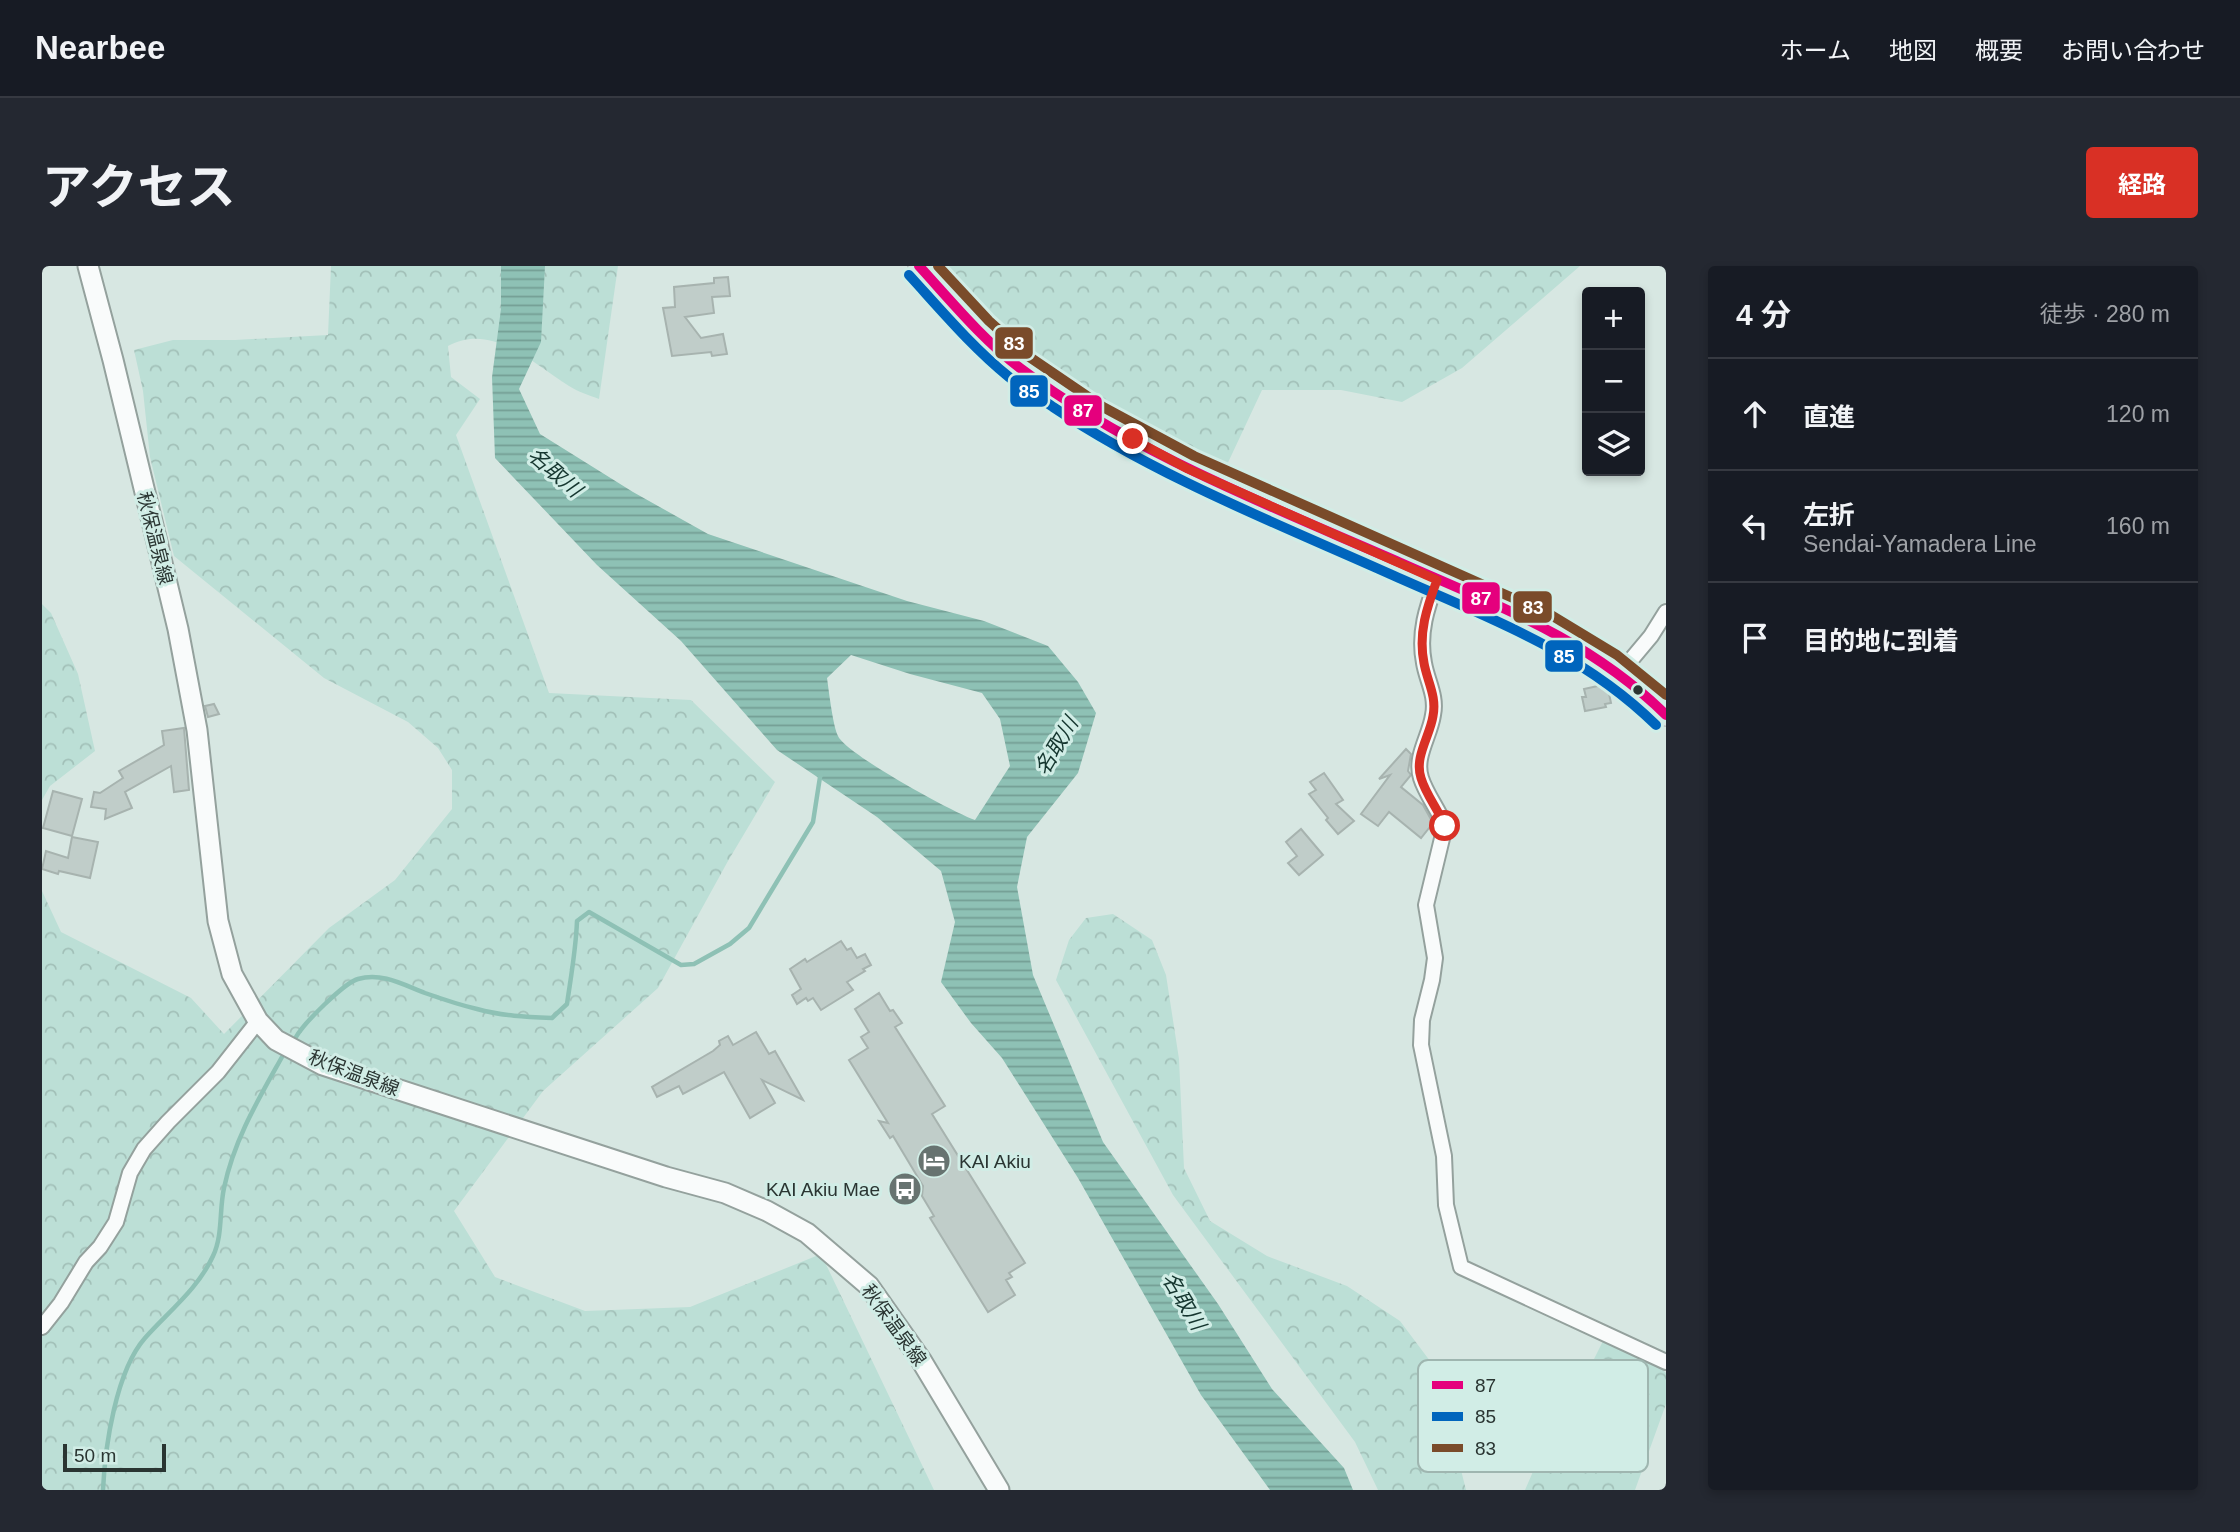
<!DOCTYPE html>
<html lang="ja">
<head>
<meta charset="utf-8">
<style>
  :root { --surface:#171b24; --page:#242831; --text:#f1f3f6; --muted:#9ea1a6; --line:#363941; --accent:#d93025 }
  body { margin:0; font-family:Helvetica,"Noto Sans JP",sans-serif; background:var(--page); color:var(--text) }
  .controls { position:absolute; right:21px; top:21px; display:grid; overflow:hidden; border-radius:7px; box-shadow:0 4px 10px #0003 }
  .controls button { width:63px; height:63px; display:grid; place-items:center; padding:0; border:0; border-bottom:2px solid var(--line); background:var(--surface); color:var(--text); font:35px sans-serif }
  .scale { position:absolute; left:21px; bottom:18px; width:103px; box-sizing:border-box; padding-left:7px; border:4px solid #2a3532; border-top:0; font-size:19px; line-height:24px; white-space:nowrap; color:#2a3532; -webkit-text-stroke:5px #d1ede6; paint-order:stroke }
  .stop { position:absolute; width:21px; height:21px; margin:-16px; border:5px solid #d93025; border-radius:50%; background:#fff }
  .stop.end { background:#d93025; border-color:#fff; box-shadow:0 2px 7px #0008 }
  .list { margin:0; padding:0; list-style:none }
  h2 { display:flex; justify-content:space-between; align-items:center; height:91px; margin:0; padding:0 28px; font-size:30px }
  h2 small { font-size:23px; font-weight:400; color:var(--muted) }
  .list li { display:grid; grid-template-columns:46px 1fr auto; gap:21px; align-items:center; box-sizing:border-box; height:112px; padding:0 28px; border-top:2px solid var(--line) }
  .list b { display:block; font-size:26px; white-space:nowrap }
  .list p { margin:0; font-size:23px; white-space:nowrap; color:var(--muted) }
  .list em { font-size:23px; font-style:normal; color:var(--muted) }
  .icon { flex:none; width:38px; height:38px; fill:none; stroke:currentColor; stroke-width:2; stroke-linecap:round; stroke-linejoin:round }
  .map { position:relative; flex:none; width:1624px; height:1224px; overflow:hidden; border-radius:7px }
  header { display:flex; align-items:center; gap:42px; box-sizing:border-box; height:98px; padding:0 35px; background:var(--surface); border-bottom:2px solid var(--line) }
  header strong { font-size:33px }
  nav { display:flex; gap:38px; margin-inline-start:auto; font-size:24px }
  .intro { display:flex; align-items:center; justify-content:space-between; box-sizing:border-box; height:168px; padding:0 42px }
  h1 { margin:0; font-size:49px }
  .button { padding:18px 32px; border-radius:7px; background:var(--accent); color:#fff; font-size:24px; font-weight:700 }
  main { display:flex; gap:42px; padding:0 42px }
  aside { flex:1; background:var(--surface); border-radius:7px; box-shadow:0 4px 10px #0003 }
  .map>svg:first-child { display:block }
</style>
</head>
<body>
<header>
<strong>Nearbee</strong>
<nav><a>ホーム</a><a>地図</a><a>概要</a><a>お問い合わせ</a></nav>
</header>
<div class="intro"><h1>アクセス</h1><a class="button">経路</a></div>
<main>
<div class="map">
<svg width="1624" height="1224" viewBox="0 0 1624 1224">
  <defs>
    <pattern id="forest-crowns" width="20" height="18" patternUnits="userSpaceOnUse" patternTransform="scale(1.75)"><rect width="20" height="18" fill="#bcdfd6"/><path d="M2 6a3 3 0 1 1 6 0M12 15a3 3 0 1 1 6 0" fill="none" stroke="#a2c0b8"/></pattern>
    <pattern id="water-rules" width="6" height="5" patternUnits="userSpaceOnUse" patternTransform="scale(1.75)"><rect width="6" height="5" fill="#8ec1b5"/><path d="M0 2.5h6" fill="none" stroke="#749e94"/></pattern>
  </defs>
  <rect width="100%" height="100%" fill="#d7e7e2"/>
  <g fill="url(#forest-crowns)">
    <path d="M289,0H576L557,133C547,129 536,126 527,120C491,98 451,56 406,80L409,111L438,133L414,169L507,427L649,434L733,516L686,595L616,722L501,825L412,945L453,1011L543,1045L648,1041L779,988L892,1224H0V625L19,666L149,732L182,768L287,662L353,614L410,543V504L396,482L366,456L282,412L132,290L108,191L101,125L92,84L131,74H193L286,69Z"/>
    <path d="M895,0H1538L1420,102L1360,136L1299,124H1220L1183,203L1115,171L1039,127L978,82L907,15Z"/>
    <path d="M0,338L9,347L36,408L53,485L8,520L0,534Z"/>
    <path d="M1071,648L1110,674L1124,709L1137,793L1142,902L1168,955L1225,990L1305,1020L1358,1055L1388,1095L1406,1152L1424,1224H1336L1313,1176L1131,929L1014,714L1027,674L1044,652Z"/>
    <path d="M1566,1065L1610,1093L1624,1107V1138L1593,1224H1483L1503,1178L1525,1147Z"/>
  </g>
  <path fill="url(#water-rules)" fill-rule="evenodd" d="M459,0H503L499,76L477,123L498,168L591,226L666,268L865,335L942,355L1006,380L1036,416L1054,447L1036,507L985,571L975,621L991,709L1061,876L1176,1038L1230,1123L1302,1202L1311,1224H1228L1159,1129L1036,912L960,792L929,757L899,716L913,656L899,605L835,551L735,484L639,375L555,299L453,192L450,111L459,43ZM809,389L868,408L940,427L958,453L968,500L933,554C910,546 804,488 796,470C791,460 787,426 785,412Z"/>
  <g fill="none" stroke-linecap="round" stroke-linejoin="round">
    <g stroke="#8ec1b5" stroke-width="4.5">
      <path d="M254,771C262,757 302,717 316,713C340,706 362,719 383,727C400,733 418,739 435,743C460,750 484,751 510,752L525,738C529,710 534,683 535,655L547,646L639,699L652,698L688,678L707,662L771,556L778,511L780,507"/>
      <path d="M61,1224C63,1180 74,1105 103,1072C126,1046 156,1023 171,990C181,969 177,945 182,922C192,874 216,834 240,791"/>
    </g>
  </g>
  <g fill="#c0cdc9" stroke="#a7b3af" stroke-width="2">
    <path d="M686,11L688,30L670,31L672,47L643,51L659,72L681,68L685,88L670,90L669,86L630,90L621,42L633,41L632,21L672,17V12Z"/>
    <path d="M1565,418L1569,437L1563,438L1564,441L1543,445L1540,431H1544L1542,423Z"/>
    <path d="M172,438L177,448L166,451L163,440Z"/>
    <path d="M142,462L147,524L132,526L129,500L83,526L90,542L63,553L64,543L49,541L52,526L58,527L81,512L77,505L122,479L120,465Z"/>
    <path d="M1364,483L1369,488L1366,505L1369,509L1359,521L1381,539L1391,557L1379,572L1347,546L1336,560L1319,548L1348,509L1337,513Z"/>
    <path d="M1282,507L1301,534L1294,538L1312,555L1296,568L1284,554L1286,552L1267,528L1274,524L1268,516Z"/>
    <path d="M11,525L40,533L30,570L1,562Z"/>
    <path d="M1259,563L1281,589L1257,609L1246,597L1255,590L1244,576Z"/>
    <path d="M30,571L56,576L48,612L17,605L16,608L0,603L4,585L26,592Z"/>
    <path d="M799,675L805,684L809,682L815,692L823,688L829,699L821,703L823,705L805,716L811,724L779,744L771,732L766,735L764,732L755,738L750,729L759,723L748,703L763,693L765,696Z"/>
    <path d="M837,727L848,745L851,744L860,757L853,761L903,840L890,848L983,997L967,1007L970,1011L964,1014L973,1029L946,1046L888,952L892,950L880,930L881,920L851,870L848,872L837,855L846,857L807,794L826,782L819,771L827,766L813,743Z"/>
    <path d="M714,766L727,788L733,785L761,834L720,814L733,837L708,852L682,806L641,828L637,820L615,831L610,821L671,785L678,779L677,775L686,770L691,779Z"/>
  </g>
  <g fill="none" stroke-linecap="round" stroke-linejoin="round">
    <defs>
      <g id="minor">
        <path d="M1395,314C1385,341 1376,367 1382,397C1385,415 1395,430 1391,449C1388,470 1372,491 1379,512C1384,528 1396,543 1403,560L1384,639L1393,692L1390,714L1380,754L1379,779L1402,890L1404,939L1419,1001L1624,1096"/>
        <path d="M1578,407L1609,370L1624,346"/>
        <path d="M0,1061L19,1037L44,996L58,981L74,956L88,907L102,883L126,856L176,806L216,755"/>
      </g>
      <path id="secondary" d="M46,0L71,94L136,363L155,464L176,655L190,708L216,755L234,774L281,799L624,911L683,927L725,945L765,967L827,1020L879,1094L957,1224"/>
      <path id="primary" d="M877,0L937,65L977,101L1054,153L1146,203L1502,361C1548,385 1588,412 1624,449"/>
    </defs>
    <use href="#minor" stroke="#94a19d" stroke-width="18"/>
    <use href="#secondary" stroke="#94a19d" stroke-width="23"/>
    <use href="#primary" stroke="#bac2c0" stroke-width="24"/>
    <use href="#minor" stroke="#f9fbfb" stroke-width="14"/>
    <use href="#secondary" stroke="#f9fbfb" stroke-width="19"/>
    <use href="#primary" stroke="#dae4e2" stroke-width="21"/>
    <defs>
      <path id="bus-1" d="M877,0C909,35 940,73 978,102C1092,188 1229,240 1359,297C1456,340 1547,373 1624,449"/>
      <path id="bus-2" d="M867,9C899,44 930,81 967,111C981,122 997,131 1011,141C1116,211 1234,257 1348,308C1444,351 1538,384 1614,459"/>
      <path id="bus-3" d="M896,0L947,55L986,90L1061,141L1152,190L1509,349L1575,389L1624,429"/>
    </defs>
    <use href="#bus-1" stroke="#d1ede6" stroke-width="16"/>
    <use href="#bus-2" stroke="#d1ede6" stroke-width="16"/>
    <use href="#bus-3" stroke="#d1ede6" stroke-width="16"/>
    <use href="#bus-1" stroke="#e5007d" stroke-width="10"/>
    <use href="#bus-2" stroke="#0065bd" stroke-width="10"/>
    <use href="#bus-3" stroke="#7a4b2a" stroke-width="10"/>
  </g>
  <g fill="none" stroke-linecap="round" stroke-linejoin="round">
    <path stroke="#d93025" stroke-width="9" d="M1091,173L1146,203L1395,314C1385,341 1376,367 1382,397C1385,415 1395,430 1391,450C1388,470 1372,491 1379,512C1384,529 1396,543 1403,560"/>
  </g>
  <defs>
    <symbol id="hotel-disc" viewBox="-11 -11 22 22"><circle r="9.5" fill="#677370" stroke="#d1ede6"/><path d="M-6-4.5h1.5V1H6V5H4.5V3h-9V5H-6ZM-4 0a1.8 1.8 0 1 1 3.6 0ZM.5 0V-2.5h3Q6-2.5 6 0Z" fill="#fff"/></symbol>
    <symbol id="bus-disc" viewBox="-11 -11 22 22"><circle r="9.5" fill="#677370" stroke="#d1ede6"/><path d="M-5-6H5V4H4V6H2V4H-2V6H-4V4H-5ZM-3.5-4V0h7V-4ZM-3.5 1.2v1.5H-2V1.2ZM2 1.2v1.5H3.5V1.2Z" fill="#fff"/></symbol>
  </defs>
  <g fill-rule="evenodd">
    <use href="#hotel-disc" x="873" y="876" width="38" height="38"/>
    <use href="#bus-disc" x="844" y="904" width="38" height="38"/>
  </g>
  <circle fill="#2a3532" stroke="#d1ede6" stroke-width="2.5" cx="1596" cy="424" r="6"/>
  <g text-anchor="middle" dominant-baseline="central" stroke-width="6" stroke-linejoin="round" paint-order="stroke">
    <g font-size="19" fill="#2a3532" stroke="#d1ede6">
      <text transform="translate(113 272) rotate(76)">秋保温泉線</text>
      <text transform="translate(312 807) rotate(21)">秋保温泉線</text>
      <text transform="translate(852 1059) rotate(54)">秋保温泉線</text>
    </g>
    <g font-size="19" fill="#2a3532" stroke="#d1ede6" text-anchor="start">
      <text x="917" y="895">KAI Akiu</text>
      <text x="838" y="923" text-anchor="end">KAI Akiu Mae</text>
    </g>
    <g font-size="21" font-style="italic" fill="#15362f" stroke="#d1ede6">
      <text transform="translate(513 206) rotate(41)">名取川</text>
      <text transform="translate(1014 480) rotate(-59)">名取川</text>
      <text transform="translate(1142 1035) rotate(59)">名取川</text>
    </g>
  </g>
  <rect x="1376" y="1094" width="230" height="112" rx="10" fill="#d1ede6" stroke="#9fb6b0" stroke-width="2"/>
  <rect x="1390" y="1115" width="31" height="8" fill="#e5007d"/>
  <rect x="1390" y="1146" width="31" height="9" fill="#0065bd"/>
  <rect x="1390" y="1178" width="31" height="8" fill="#7a4b2a"/>
  <g font-size="19" fill="#2a3532">
    <text x="1433" y="1126">87</text>
    <text x="1433" y="1157">85</text>
    <text x="1433" y="1189">83</text>
  </g>
  <g stroke="#d1ede6" stroke-width="2.5">
    <rect x="952" y="60" width="40" height="34" rx="7" fill="#7a4b2a"/>
    <rect x="967" y="108" width="40" height="34" rx="7" fill="#0065bd"/>
    <rect x="1021" y="128" width="40" height="33" rx="7" fill="#e5007d"/>
    <rect x="1419" y="315" width="40" height="34" rx="7" fill="#e5007d"/>
    <rect x="1470" y="324" width="41" height="34" rx="7" fill="#7a4b2a"/>
    <rect x="1502" y="373" width="40" height="34" rx="7" fill="#0065bd"/>
  </g>
  <g font-size="19" text-anchor="middle" font-weight="bold" fill="#fff">
    <text x="972" y="84">83</text>
    <text x="987" y="132">85</text>
    <text x="1041" y="151">87</text>
    <text x="1439" y="339">87</text>
    <text x="1491" y="348">83</text>
    <text x="1522" y="397">85</text>
  </g>
</svg>
<div class="controls">
<button>+</button>
<button>−</button>
<button><svg class="icon" aria-label="layers" viewBox="0 0 24 24"><path d="M12 4l9 5-9 5-9-5zM3 14l9 5 9-5"/></svg></button>
</div>
<div class="scale">50 m</div>
<div class="stop" style="left:1403px;top:560px"></div>
<div class="stop end" style="left:1091px;top:173px"></div>
</div>
<aside>
<h2>4 分<small>徒歩 · 280 m</small></h2>
<ul class="list">
<li><svg class="icon" aria-label="ahead" viewBox="0 0 24 24"><path d="M12 20V5M6 11l6-6 6 6"/></svg><div><b>直進</b></div><em>120 m</em></li>
<li><svg class="icon" aria-label="left" viewBox="0 0 24 24"><path d="M17 20v-9H6M10 6l-5 5 5 5"/></svg><div><b>左折</b><p>Sendai-Yamadera Line</p></div><em>160 m</em></li>
<li><svg class="icon" aria-label="arrive" viewBox="0 0 24 24"><path d="M6 21V4h12l-3 4 3 4H6"/></svg><div><b>目的地に到着</b></div></li>
</ul>
</aside>
</main>
</body>
</html>
